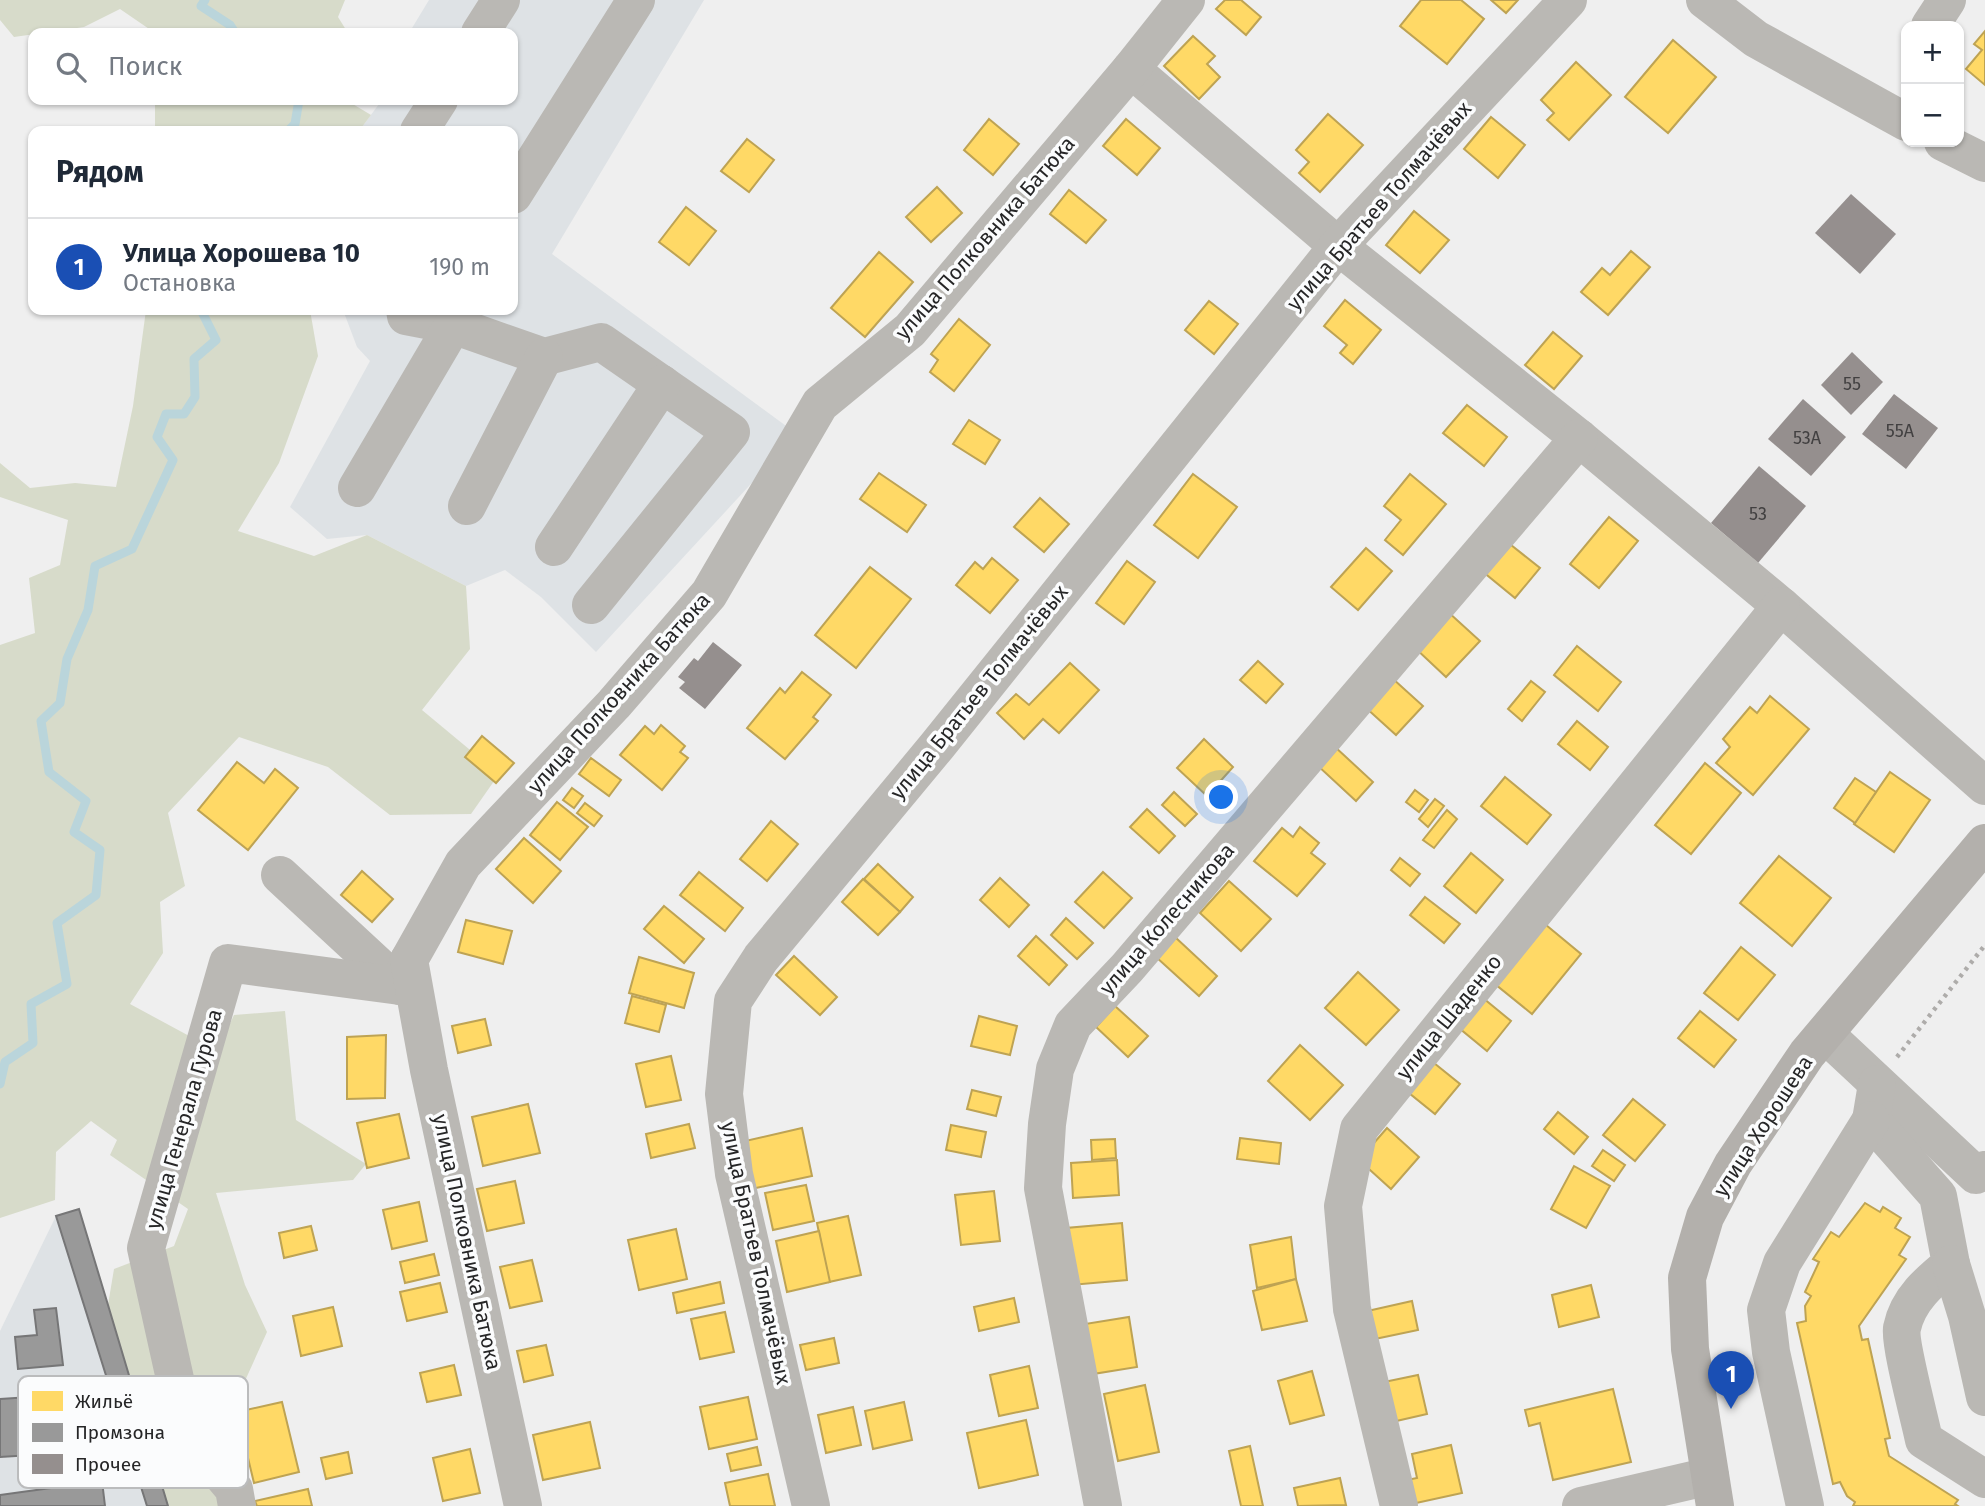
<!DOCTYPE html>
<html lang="ru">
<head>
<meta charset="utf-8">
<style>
  :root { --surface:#fff; --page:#f2f2f3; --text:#1f2937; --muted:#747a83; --line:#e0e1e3; --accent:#ea580c }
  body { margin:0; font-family:"Fira Sans",sans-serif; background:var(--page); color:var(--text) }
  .controls { position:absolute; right:21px; top:21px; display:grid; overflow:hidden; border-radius:14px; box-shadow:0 2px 5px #0004 }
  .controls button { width:63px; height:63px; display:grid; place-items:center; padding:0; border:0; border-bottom:2px solid var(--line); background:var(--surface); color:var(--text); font:35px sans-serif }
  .you { position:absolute; left:1222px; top:798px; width:24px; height:24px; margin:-18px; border:5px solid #fff; border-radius:50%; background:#1a73e8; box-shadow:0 0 0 10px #1a73e833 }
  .badge { display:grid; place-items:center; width:46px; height:46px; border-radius:50%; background:var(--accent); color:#fff; font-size:23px; font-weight:700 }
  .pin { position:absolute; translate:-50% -58px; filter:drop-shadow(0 2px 4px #0008) }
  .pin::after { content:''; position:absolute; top:37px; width:24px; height:21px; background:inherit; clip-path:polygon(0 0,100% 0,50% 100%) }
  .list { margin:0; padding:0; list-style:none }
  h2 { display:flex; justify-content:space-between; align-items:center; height:91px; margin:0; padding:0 28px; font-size:30px }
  h2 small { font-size:23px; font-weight:400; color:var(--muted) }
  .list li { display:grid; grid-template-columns:46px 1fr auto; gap:21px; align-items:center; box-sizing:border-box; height:98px; padding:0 28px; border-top:2px solid var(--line) }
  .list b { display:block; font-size:26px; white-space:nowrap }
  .list p { margin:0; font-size:23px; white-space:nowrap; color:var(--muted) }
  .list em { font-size:23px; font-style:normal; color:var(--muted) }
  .icon { flex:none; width:38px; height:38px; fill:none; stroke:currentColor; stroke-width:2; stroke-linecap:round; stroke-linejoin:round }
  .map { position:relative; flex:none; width:1985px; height:1506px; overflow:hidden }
  .search { position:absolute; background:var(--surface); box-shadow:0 2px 5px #0004; left:28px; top:28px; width:490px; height:77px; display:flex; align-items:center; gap:18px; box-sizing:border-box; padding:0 24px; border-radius:14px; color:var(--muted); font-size:26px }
  .panel { position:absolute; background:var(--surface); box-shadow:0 2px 5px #0004; left:28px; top:126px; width:490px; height:189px; border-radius:14px }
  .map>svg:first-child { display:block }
</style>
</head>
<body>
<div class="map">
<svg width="1985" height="1506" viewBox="0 0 1985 1506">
  <rect width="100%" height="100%" fill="#efefef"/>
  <g fill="#dee2e5">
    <path d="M429,0H704L552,254L797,434L596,652L541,597L505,570L466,586L367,535L327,539L290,507L370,361L357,347L343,310H513V131H359L382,100H513V33H409Z"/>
    <path d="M79,1209L168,1506H0V1331L56,1216Z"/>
  </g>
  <g fill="#d7dbca">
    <path d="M0,0H345L338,17L348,33H155L120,9L84,27L14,37L0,20Z"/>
    <path d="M155,100H346L371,115L359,131H155Z"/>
    <path d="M146,310H310L318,356L279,463L238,531L314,556L367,535L466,586L470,649L422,710L499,774L471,814L390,815L328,767L239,737L168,813L185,886L160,902L163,953L130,1004L217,1051L234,1015L285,1011L296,1120L366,1164L353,1180L216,1193L245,1285L267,1332L244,1383V1429L197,1437L235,1506H168L108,1305L114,1269L174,1246L188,1209L110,1155L117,1140L91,1121L56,1152L55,1200L0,1218V645L35,633L29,578L60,565L68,520L0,497V463L30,488L75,483L116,487L133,406Z"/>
  </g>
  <g fill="#ffd966" stroke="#bea353" stroke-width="2">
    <path d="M1225,0H1241L1261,17L1246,35L1216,9Z"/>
    <path d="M1421,0H1461L1484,19L1447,64L1400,26Z"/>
    <path d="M1491,0H1518L1506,13Z"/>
    <path d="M1985,31V85L1966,69L1982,50L1974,44Z"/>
    <path d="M1193,36L1215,56L1207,64L1220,77L1199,99L1164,66Z"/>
    <path d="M1673,40L1716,77L1668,133L1625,97Z"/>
    <path d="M1576,62L1611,95L1569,140L1547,120L1554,113L1541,100Z"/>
    <path d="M1328,114L1363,145L1320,192L1299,173L1309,162L1296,150Z"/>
    <path d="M1491,117L1525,145L1498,178L1464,149Z"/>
    <path d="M989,119L1019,144L993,175L964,150Z"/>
    <path d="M1126,119L1160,148L1137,175L1103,146Z"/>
    <path d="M747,139L774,160L749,192L721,171Z"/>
    <path d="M937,187L962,213L931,242L906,217Z"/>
    <path d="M1069,190L1106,220L1086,243L1050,214Z"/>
    <path d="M686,207L716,231L689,265L659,242Z"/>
    <path d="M1414,211L1449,240L1420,273L1386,245Z"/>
    <path d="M1631,251L1650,267L1608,315L1581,292L1602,268L1610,275Z"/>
    <path d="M879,252L913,282L865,337L831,308Z"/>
    <path d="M1345,300L1381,330L1353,364L1340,353L1347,345L1324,326Z"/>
    <path d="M1209,301L1238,324L1214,354L1185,330Z"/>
    <path d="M959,319L990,345L954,391L930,372L938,360L931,354Z"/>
    <path d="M1553,332L1582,356L1554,389L1525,365Z"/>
    <path d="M1467,405L1507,437L1484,466L1443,433Z"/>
    <path d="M969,420L1000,440L985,464L953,444Z"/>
    <path d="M879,473L926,505L907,532L860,499Z"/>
    <path d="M1193,474L1237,507L1198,558L1154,525Z"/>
    <path d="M1410,474L1446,504L1403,555L1385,540L1401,520L1384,506Z"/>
    <path d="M1040,498L1069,524L1044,552L1014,527Z"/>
    <path d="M1609,517L1638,541L1599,588L1570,564Z"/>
    <path d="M1506,541L1540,568L1515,598L1482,571Z"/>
    <path d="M1366,548L1392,571L1358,610L1331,587Z"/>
    <path d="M992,558L1018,580L990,613L956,585L975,562L983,569Z"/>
    <path d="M1127,561L1155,582L1124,624L1096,603Z"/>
    <path d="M870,567L911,599L856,668L815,635Z"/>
    <path d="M1447,611L1480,641L1446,677L1414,647Z"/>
    <path d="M1577,646L1621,682L1598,711L1554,675Z"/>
    <path d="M1258,661L1283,684L1266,703L1240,680Z"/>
    <path d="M1070,663L1099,690L1059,733L1043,719L1024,739L997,713L1016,694L1029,705Z"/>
    <path d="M802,672L831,695L813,717L818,721L785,759L747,728L780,688L785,693Z"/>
    <path d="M1392,678L1423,706L1396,735L1365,707Z"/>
    <path d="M1531,681L1545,692L1522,721L1508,709Z"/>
    <path d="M1770,696L1809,729L1753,795L1716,763L1730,747L1723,739L1750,707L1757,713Z"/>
    <path d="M1577,721L1608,747L1590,770L1558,744Z"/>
    <path d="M661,725L685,746L680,752L688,758L662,790L620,755L645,726L654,734Z"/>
    <path d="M482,736L514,763L496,783L465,757Z"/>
    <path d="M1204,739L1233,767L1207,796L1177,768Z"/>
    <path d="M1334,746L1373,782L1356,801L1317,765Z"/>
    <path d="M591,758L621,780L609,796L579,774Z"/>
    <path d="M237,762L264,783L275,769L298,788L248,850L198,810Z"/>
    <path d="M1705,763L1741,793L1691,854L1655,825Z"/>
    <path d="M1890,772L1930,800L1894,852L1854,824Z"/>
    <path d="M1505,777L1551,815L1527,844L1481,806Z"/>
    <path d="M1855,778L1876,792L1855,823L1834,808Z"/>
    <path d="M572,788L583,796L574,808L563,800Z"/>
    <path d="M1415,790L1428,800L1419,812L1406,802Z"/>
    <path d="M1174,792L1197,814L1185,826L1162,805Z"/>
    <path d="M1435,799L1444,806L1428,827L1419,819Z"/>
    <path d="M557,802L588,827L560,860L530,835Z"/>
    <path d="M585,803L602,816L594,826L577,813Z"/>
    <path d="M1147,809L1175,836L1159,853L1130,827Z"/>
    <path d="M1447,810L1457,819L1434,848L1423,840Z"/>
    <path d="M771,821L798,844L767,881L740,859Z"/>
    <path d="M1300,827L1319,843L1311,853L1325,864L1297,896L1254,861L1282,828L1293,837Z"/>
    <path d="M524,838L561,871L533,903L496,869Z"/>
    <path d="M1471,853L1503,880L1476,913L1444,886Z"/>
    <path d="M1779,856L1831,898L1792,946L1740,903Z"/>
    <path d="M1400,858L1420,874L1410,886L1391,870Z"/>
    <path d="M878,864L913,897L900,912L864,879Z"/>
    <path d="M362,871L393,899L372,922L341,895Z"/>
    <path d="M699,872L743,908L725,931L680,895Z"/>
    <path d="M1103,872L1132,898L1104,928L1075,902Z"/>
    <path d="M1000,878L1029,905L1009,927L980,900Z"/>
    <path d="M863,879L900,912L878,935L842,902Z"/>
    <path d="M1229,881L1271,919L1241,951L1200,913Z"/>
    <path d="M1425,897L1460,924L1444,943L1410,915Z"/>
    <path d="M664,906L704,939L684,963L644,929Z"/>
    <path d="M1066,918L1093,943L1077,959L1051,935Z"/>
    <path d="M466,920L512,931L503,964L458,952Z"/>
    <path d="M1540,920L1581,954L1532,1014L1490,980Z"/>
    <path d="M1036,936L1067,965L1049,985L1018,956Z"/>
    <path d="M1175,937L1217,976L1199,996L1156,957Z"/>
    <path d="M1741,947L1775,975L1738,1020L1704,993Z"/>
    <path d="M794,956L837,997L820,1015L776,975Z"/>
    <path d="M639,957L694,973L684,1008L629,993Z"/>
    <path d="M1358,972L1399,1010L1366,1045L1325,1008Z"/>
    <path d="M632,996L666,1005L659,1032L625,1023Z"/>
    <path d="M1483,998L1511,1021L1487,1051L1459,1028Z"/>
    <path d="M1115,1006L1148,1036L1128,1057L1096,1027Z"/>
    <path d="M1700,1011L1736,1040L1714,1067L1678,1038Z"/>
    <path d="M979,1016L1017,1026L1010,1055L971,1046Z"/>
    <path d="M485,1019L491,1045L458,1053L452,1026Z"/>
    <path d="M386,1035L385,1098L347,1099V1037Z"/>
    <path d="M1300,1045L1343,1085L1310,1120L1268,1081Z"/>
    <path d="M671,1056L681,1100L646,1107L636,1064Z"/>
    <path d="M1434,1063L1460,1084L1435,1114L1409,1093Z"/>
    <path d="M972,1090L1001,1097L996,1116L967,1109Z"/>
    <path d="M1633,1099L1665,1125L1635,1161L1603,1135Z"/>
    <path d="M528,1104L540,1153L483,1166L472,1117Z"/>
    <path d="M1558,1112L1588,1137L1574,1154L1544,1129Z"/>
    <path d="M399,1114L409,1158L367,1168L357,1123Z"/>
    <path d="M689,1124L695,1148L651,1158L646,1134Z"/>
    <path d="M951,1125L986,1132L981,1157L946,1150Z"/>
    <path d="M802,1128L812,1176L751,1189L741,1142Z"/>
    <path d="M1387,1128L1419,1157L1391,1189L1359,1160Z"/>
    <path d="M1240,1138L1281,1143L1279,1164L1237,1159Z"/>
    <path d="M1115,1139L1116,1158L1092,1160L1091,1140Z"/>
    <path d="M1603,1150L1625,1165L1614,1181L1592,1166Z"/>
    <path d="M1117,1160L1119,1195L1073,1198L1071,1163Z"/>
    <path d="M1574,1166L1610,1186L1586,1228L1551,1209Z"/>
    <path d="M515,1181L524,1223L487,1231L477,1189Z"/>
    <path d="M806,1185L814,1221L773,1230L765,1193Z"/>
    <path d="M994,1191L1000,1241L961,1245L955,1195Z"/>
    <path d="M419,1202L427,1241L392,1249L383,1210Z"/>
    <path d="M1865,1203L1880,1212L1883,1207L1901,1218L1895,1228L1910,1237L1899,1255L1906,1259L1859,1326L1862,1340L1868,1339L1890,1438L1885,1439L1889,1456L1958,1500L1955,1504L1958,1506H1853L1855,1502L1847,1496L1840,1482L1833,1484L1797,1323L1806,1321L1805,1306L1811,1296L1805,1292L1819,1262L1813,1259L1831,1232L1839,1237Z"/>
    <path d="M848,1216L861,1275L829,1282L817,1223Z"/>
    <path d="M1122,1223L1127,1280L1071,1285L1066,1228Z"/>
    <path d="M311,1226L317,1250L284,1258L279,1233Z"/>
    <path d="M676,1229L687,1279L639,1290L628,1240Z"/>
    <path d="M819,1231L830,1282L787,1292L776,1241Z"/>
    <path d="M1291,1237L1296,1279L1257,1288L1250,1245Z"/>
    <path d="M434,1254L439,1275L405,1283L400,1262Z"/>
    <path d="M532,1260L542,1301L510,1308L500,1267Z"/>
    <path d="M1296,1279L1307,1321L1262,1330L1253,1291Z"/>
    <path d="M720,1282L724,1303L677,1313L673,1293Z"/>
    <path d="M440,1283L447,1312L407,1321L400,1292Z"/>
    <path d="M1591,1285L1599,1317L1559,1327L1552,1295Z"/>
    <path d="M1014,1298L1019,1322L979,1331L974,1307Z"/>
    <path d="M1412,1301L1418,1330L1370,1340L1363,1312Z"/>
    <path d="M333,1307L342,1346L301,1356L293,1316Z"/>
    <path d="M725,1312L734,1352L700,1359L691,1319Z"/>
    <path d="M1129,1317L1137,1367L1093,1374L1085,1324Z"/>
    <path d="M834,1338L839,1363L806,1370L800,1345Z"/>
    <path d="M546,1345L553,1375L524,1382L517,1351Z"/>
    <path d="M454,1365L461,1395L427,1402L420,1373Z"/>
    <path d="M1029,1366L1038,1408L999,1416L990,1375Z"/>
    <path d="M1312,1371L1324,1415L1290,1424L1278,1381Z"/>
    <path d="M1418,1375L1427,1414L1392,1422L1384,1382Z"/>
    <path d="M1145,1385L1159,1452L1118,1461L1104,1394Z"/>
    <path d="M1613,1389L1631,1462L1553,1480L1540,1423L1529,1426L1525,1410Z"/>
    <path d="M748,1397L757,1439L709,1449L700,1407Z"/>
    <path d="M282,1402L299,1472L254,1483L237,1412Z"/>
    <path d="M904,1402L912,1440L873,1449L865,1411Z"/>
    <path d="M853,1407L861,1445L826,1453L818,1415Z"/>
    <path d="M1026,1420L1038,1475L979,1488L967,1433Z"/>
    <path d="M590,1422L600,1468L543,1480L533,1435Z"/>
    <path d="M1451,1445L1462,1493L1407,1505L1402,1481L1417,1478L1412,1454Z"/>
    <path d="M1250,1446L1263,1506H1241L1229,1451Z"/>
    <path d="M757,1447L761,1465L731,1471L727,1454Z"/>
    <path d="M470,1449L480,1493L443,1501L433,1458Z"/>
    <path d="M348,1452L352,1473L326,1479L321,1458Z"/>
    <path d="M768,1474L775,1506H730L725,1483Z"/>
    <path d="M1340,1478L1346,1505L1298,1506L1294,1488Z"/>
    <path d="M308,1489L312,1506H257L255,1501Z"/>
  </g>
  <g fill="#999" stroke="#767677" stroke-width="2">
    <path d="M79,1209L108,1305L168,1506H147L56,1216Z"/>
    <path d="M56,1308L63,1365L18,1369L15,1337L37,1335L34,1310Z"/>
    <path d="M75,1394L79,1452L0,1457V1399Z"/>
    <path d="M102,1481L105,1506H0V1495Z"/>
  </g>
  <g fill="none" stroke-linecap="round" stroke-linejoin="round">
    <g stroke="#bad5db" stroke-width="9">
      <path d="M205,0L201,6L230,25L235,33"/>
      <path d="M288,131L295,124L299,100"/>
      <path d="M0,1084L5,1062L33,1043L31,1004L67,984L57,923L96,895L100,850L74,832L86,801L49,772L41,721L60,703L67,659L88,610L95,566L132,549L173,460L157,437L166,414H184L195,397L194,359L216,340L201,310"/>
    </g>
  </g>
  <g fill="#958f8e">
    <path d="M1851,194L1896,234L1860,274L1815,233Z"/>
    <path d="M1852,352L1883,382L1851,415L1821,385Z"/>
    <path d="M1894,394L1938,428L1906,469L1862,434Z"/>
    <path d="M1803,399L1846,437L1811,476L1768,439Z"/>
    <path d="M1759,466L1806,506L1758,563L1711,523Z"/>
    <path d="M713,642L742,665L705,709L679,688L685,682L678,677L694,658L698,661Z"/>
  </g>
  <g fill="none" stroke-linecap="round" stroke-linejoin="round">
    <path stroke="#aeacaa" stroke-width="4.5" stroke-dasharray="3.5 5" stroke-linecap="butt" d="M1897,1057L1985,945"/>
    <g stroke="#bab8b4" stroke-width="38">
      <path d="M1705,0L1756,39L1906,122"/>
      <path d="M1930,26L1947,0"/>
      <path d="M480,33L501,0"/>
      <path d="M1131,69L1338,246L1579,438L1781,606L1985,786"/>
      <path d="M419,131L439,100"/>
      <path d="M1943,142L1985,163"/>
      <path d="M513,195L636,0"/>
      <path d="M405,310L406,316L453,325L460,310"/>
      <path d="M357,488L453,325L544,357L601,342L731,432L591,605"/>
      <path d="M467,506L544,357"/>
      <path d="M554,547L662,384"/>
      <path d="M280,875L400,986"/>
      <path d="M1826,1035L1976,1175L1985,1170"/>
      <path d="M1877,1084L1871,1120L1938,1196L1951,1264C1930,1281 1908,1299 1902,1328C1899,1342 1920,1420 1924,1440L1985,1479"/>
      <path d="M1951,1264L1967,1316L1985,1397"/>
      <path d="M237,1506L234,1489L187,1433L146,1248L228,963L400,986L409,960"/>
      <path d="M523,1506L429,1070L409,960L463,864L614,704L709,594L820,404L910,330L1131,69L1186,0"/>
      <path d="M811,1506L734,1174L724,1094L733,1001L761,958L937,746L1338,246L1568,0"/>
      <path d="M1103,1506L1043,1188L1047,1124L1055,1069L1073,1025L1127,968L1579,438"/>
      <path d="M1399,1506L1352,1309L1343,1206L1359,1129L1781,606"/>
      <path d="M1581,1506L1710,1476"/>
      <path d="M1805,1506L1771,1352L1766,1310L1782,1263L1871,1120"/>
    </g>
    <path stroke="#b3b0ac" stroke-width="38" d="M1715,1506L1690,1349L1687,1278L1705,1217L1733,1164L1807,1054L1985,843"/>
  </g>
  <g text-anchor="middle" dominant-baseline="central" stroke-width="7" stroke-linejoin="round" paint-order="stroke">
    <g font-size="18" fill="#424041">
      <text x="1852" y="384">55</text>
      <text x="1900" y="431">55А</text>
      <text x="1807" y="438">53А</text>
      <text x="1758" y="514">53</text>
    </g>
    <g font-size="21" fill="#262627" stroke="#fbfcfd">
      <text transform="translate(1379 206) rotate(-49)">улица Братьев Толмачёвых</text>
      <text transform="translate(985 238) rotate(-49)">улица Полковника Батюка</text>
      <text transform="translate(979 692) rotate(-51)">улица Братьев Толмачёвых</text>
      <text transform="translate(619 693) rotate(-48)">улица Полковника Батюка</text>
      <text transform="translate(1167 919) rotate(-49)">улица Колесникова</text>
      <text transform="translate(1449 1017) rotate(-51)">улица Шаденко</text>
      <text transform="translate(184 1119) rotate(-74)">улица Генерала Гурова</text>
      <text transform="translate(1763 1126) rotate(-57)">улица Хорошева</text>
      <text transform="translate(467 1242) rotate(78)">улица Полковника Батюка</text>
      <text transform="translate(756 1253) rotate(78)">улица Братьев Толмачёвых</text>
    </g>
  </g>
  <rect x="18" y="1376" width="230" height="112" rx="10" fill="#fbfcfd" stroke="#bbbcbd" stroke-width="2"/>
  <rect x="32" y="1391" width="31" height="20" fill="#ffd966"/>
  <rect x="32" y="1423" width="31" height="19" fill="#999"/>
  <rect x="32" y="1454" width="31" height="20" fill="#958f8e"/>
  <g font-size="19" fill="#262627">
    <text x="75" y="1408">Жильё</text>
    <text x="75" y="1439">Промзона</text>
    <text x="75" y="1471">Прочее</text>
  </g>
</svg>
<div class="controls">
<button>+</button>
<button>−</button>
</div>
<div class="you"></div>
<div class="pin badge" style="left:1731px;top:1409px;background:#1a4fb4">1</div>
<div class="search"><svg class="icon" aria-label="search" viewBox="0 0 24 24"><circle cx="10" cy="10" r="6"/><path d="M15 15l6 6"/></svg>Поиск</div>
<section class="panel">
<h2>Рядом<small></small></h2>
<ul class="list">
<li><span class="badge" style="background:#1a4fb4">1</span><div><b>Улица Хорошева 10</b><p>Остановка</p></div><em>190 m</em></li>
</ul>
</section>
</div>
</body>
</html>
